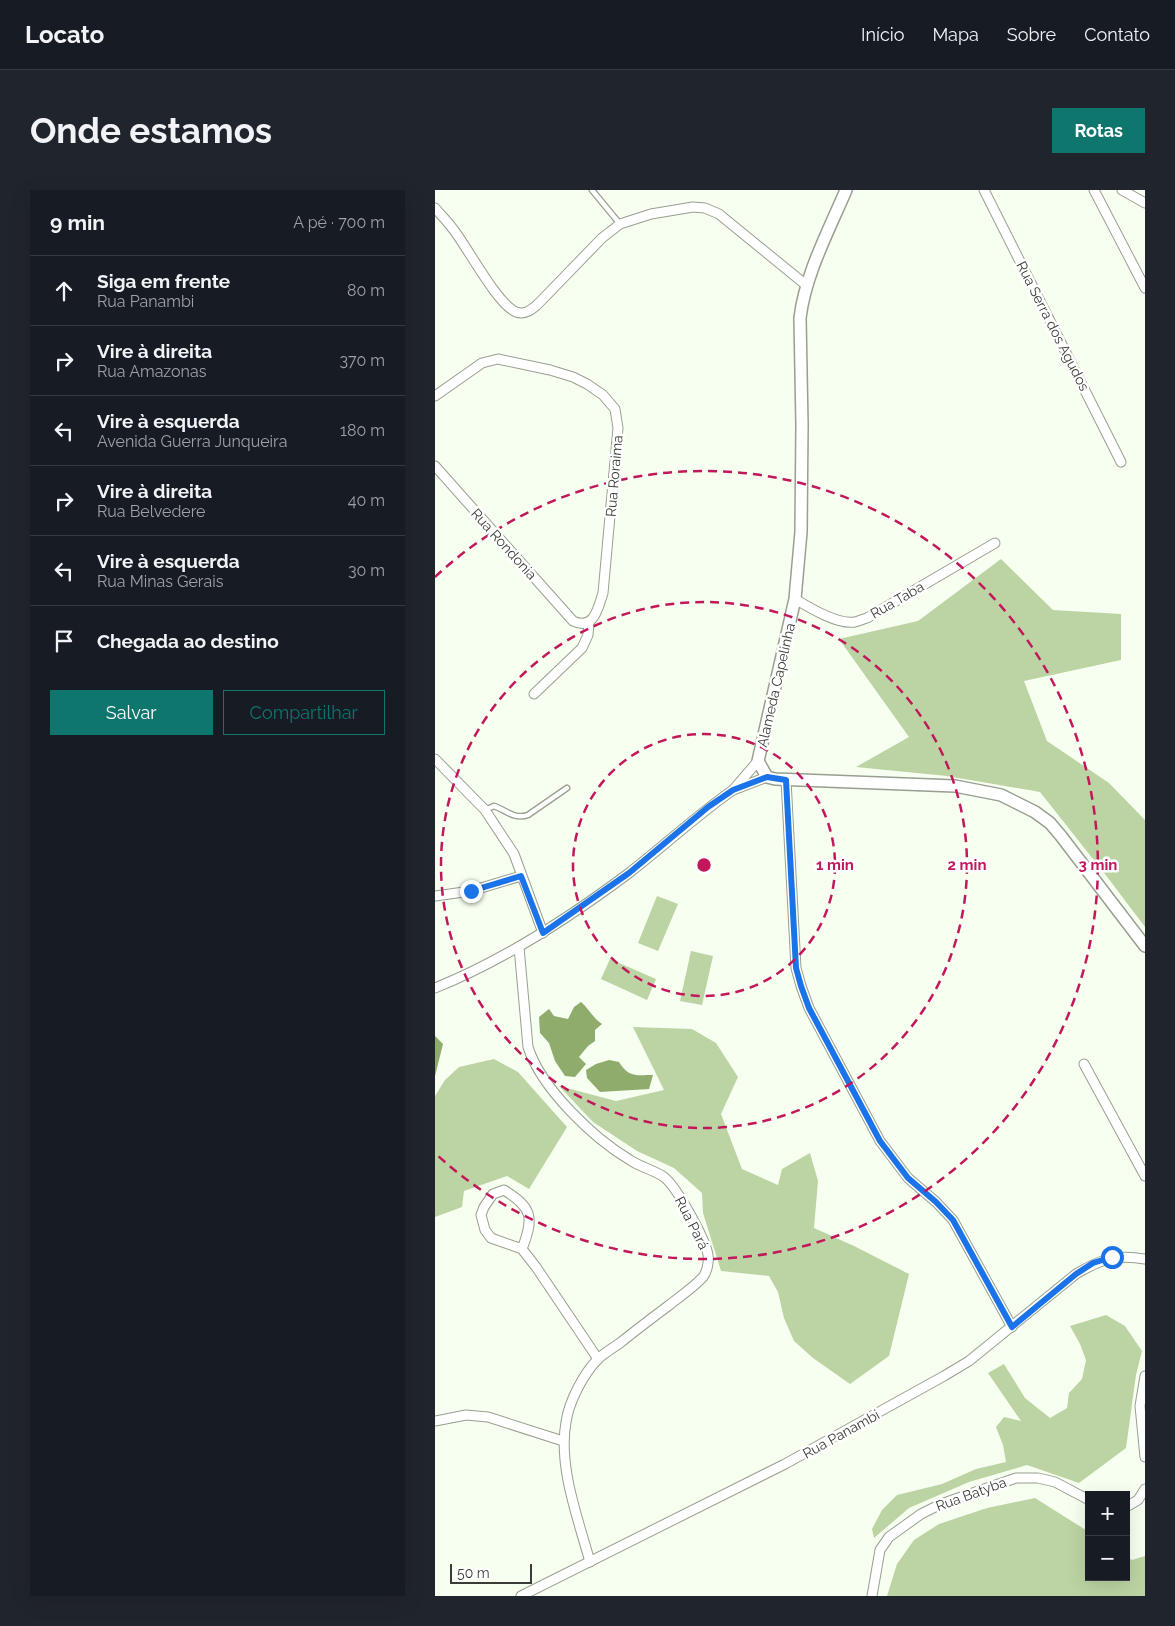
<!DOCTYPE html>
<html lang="pt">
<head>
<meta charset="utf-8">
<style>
  :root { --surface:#171b24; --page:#20242c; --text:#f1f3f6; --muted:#9ea1a6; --line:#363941; --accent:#0f766e }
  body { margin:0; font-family:Raleway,sans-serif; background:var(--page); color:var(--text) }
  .controls { position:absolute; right:15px; bottom:15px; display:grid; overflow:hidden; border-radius:0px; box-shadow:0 5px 20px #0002 }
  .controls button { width:45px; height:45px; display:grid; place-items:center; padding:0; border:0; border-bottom:1px solid var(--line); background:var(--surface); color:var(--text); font:25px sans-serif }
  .scale { position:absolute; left:15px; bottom:12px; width:82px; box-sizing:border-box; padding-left:5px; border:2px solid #393c36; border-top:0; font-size:14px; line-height:18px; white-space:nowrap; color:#393c36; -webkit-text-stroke:4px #fff; paint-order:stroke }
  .stop { position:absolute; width:15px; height:15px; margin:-11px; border:4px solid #1a73e8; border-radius:50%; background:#fff }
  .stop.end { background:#1a73e8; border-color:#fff; box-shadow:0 1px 5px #0008 }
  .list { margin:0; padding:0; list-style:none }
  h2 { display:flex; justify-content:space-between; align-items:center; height:65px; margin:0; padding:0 20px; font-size:21px }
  h2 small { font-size:16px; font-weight:400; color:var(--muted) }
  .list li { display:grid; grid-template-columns:32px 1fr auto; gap:15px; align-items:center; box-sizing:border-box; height:70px; padding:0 20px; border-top:1px solid var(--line) }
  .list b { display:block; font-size:19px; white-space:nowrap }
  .list p { margin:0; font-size:16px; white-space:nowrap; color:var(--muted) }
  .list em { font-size:16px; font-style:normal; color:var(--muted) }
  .actions { display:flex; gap:10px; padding:15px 20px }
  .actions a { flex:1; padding:11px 0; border:1px solid var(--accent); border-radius:0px; text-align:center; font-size:18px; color:var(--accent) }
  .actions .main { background:var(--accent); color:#fff }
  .icon { flex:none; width:28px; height:28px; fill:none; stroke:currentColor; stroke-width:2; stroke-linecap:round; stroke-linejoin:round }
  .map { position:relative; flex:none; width:710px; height:1406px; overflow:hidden; border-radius:0px }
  header { display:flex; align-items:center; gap:30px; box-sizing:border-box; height:70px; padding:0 25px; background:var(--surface); border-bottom:1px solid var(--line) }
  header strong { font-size:24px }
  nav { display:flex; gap:28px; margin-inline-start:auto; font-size:18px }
  .intro { display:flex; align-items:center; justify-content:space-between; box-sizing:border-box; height:120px; padding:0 30px }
  h1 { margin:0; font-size:35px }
  .button { padding:12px 22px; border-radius:0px; background:var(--accent); color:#fff; font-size:18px; font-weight:700 }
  main { display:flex; gap:30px; padding:0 30px }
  aside { flex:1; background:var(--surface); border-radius:0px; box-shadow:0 5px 20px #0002 }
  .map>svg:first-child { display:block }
</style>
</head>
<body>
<header>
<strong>Locato</strong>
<nav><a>Início</a><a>Mapa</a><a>Sobre</a><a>Contato</a></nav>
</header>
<div class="intro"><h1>Onde estamos</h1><a class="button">Rotas</a></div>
<main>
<aside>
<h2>9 min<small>A pé · 700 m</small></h2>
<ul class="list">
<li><svg class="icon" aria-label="ahead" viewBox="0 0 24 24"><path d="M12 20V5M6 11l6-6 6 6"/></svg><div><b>Siga em frente</b><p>Rua Panambi</p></div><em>80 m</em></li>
<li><svg class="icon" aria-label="right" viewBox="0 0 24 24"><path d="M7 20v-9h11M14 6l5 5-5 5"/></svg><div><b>Vire à direita</b><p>Rua Amazonas</p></div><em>370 m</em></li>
<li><svg class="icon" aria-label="left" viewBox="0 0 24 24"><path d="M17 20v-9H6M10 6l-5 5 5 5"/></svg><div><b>Vire à esquerda</b><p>Avenida Guerra Junqueira</p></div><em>180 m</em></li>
<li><svg class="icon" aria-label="right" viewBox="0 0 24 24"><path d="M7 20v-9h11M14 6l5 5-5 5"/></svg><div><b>Vire à direita</b><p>Rua Belvedere</p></div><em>40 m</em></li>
<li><svg class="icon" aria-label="left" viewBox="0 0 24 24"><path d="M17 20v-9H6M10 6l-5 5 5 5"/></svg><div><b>Vire à esquerda</b><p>Rua Minas Gerais</p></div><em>30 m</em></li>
<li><svg class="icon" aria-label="arrive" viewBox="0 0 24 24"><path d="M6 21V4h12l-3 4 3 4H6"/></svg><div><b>Chegada ao destino</b></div></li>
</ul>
<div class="actions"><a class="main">Salvar</a><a>Compartilhar</a></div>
</aside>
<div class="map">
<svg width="710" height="1406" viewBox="0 0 710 1406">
  <rect width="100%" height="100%" fill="#f7fff0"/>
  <g fill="#bcd4a3">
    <path d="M566,369L618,420L686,424V470L589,491L612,551L674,593L710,630V737L673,688L605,602L512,586L421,577L474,547L404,449L483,431Z"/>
    <path d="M222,706L243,714L223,761L203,753Z"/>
    <path d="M256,761L278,766L267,815L245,811Z"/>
    <path d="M175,769L221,789L212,810L166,789Z"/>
    <path d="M198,837L257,839L281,853L303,887L286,924L307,979L343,995L347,979L375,963L383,991L379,1038L419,1056L474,1084L454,1166L415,1194L378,1168L359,1151L349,1128L343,1102L334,1086L286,1081L268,1023L267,1003L239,978L202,961L158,932L124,896L181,911L229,900Z"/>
    <path d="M59,869L83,882L132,937L94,999L72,986L29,1001L27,1017L0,1027V906L10,890L24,877Z"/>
    <path d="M671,1125L690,1136L707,1161L701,1185L691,1258L644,1293L592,1275L534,1292L474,1318L439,1348L437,1339L447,1320L462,1305L507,1294L541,1279L571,1272L568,1255L561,1237L569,1227L586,1231L553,1183L569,1174L590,1208L615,1228L632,1218L634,1203L647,1189L651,1170L645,1154L635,1136Z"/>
    <path d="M600,1308L654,1342V1387H691V1366L697,1370L710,1366V1406H452L462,1374L479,1350L504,1334L552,1318Z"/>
  </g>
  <g fill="#8fac6d">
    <path d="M146,812C154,819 158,828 167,834L160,840V851L153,856L144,867L151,874L140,887L130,886L120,871L114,853L105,843L104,827L114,819L119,826L133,829L139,817Z"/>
    <path d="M0,846L8,854L0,886Z"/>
    <path d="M174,870L184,872C194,888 201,885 218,885L214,899L165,902L152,888L151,880L161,874Z"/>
  </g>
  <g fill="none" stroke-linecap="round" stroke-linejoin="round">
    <defs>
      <g id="service">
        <path d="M157,0L185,34"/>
        <path d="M50,620L59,616C71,620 79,630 93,625L132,598"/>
      </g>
      <g id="minor">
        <path d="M549,0L686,272"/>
        <path d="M659,0L710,98"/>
        <path d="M687,0L710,13"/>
        <path d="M0,18C6,25 13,32 18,39C33,58 62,114 81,122C90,125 96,120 102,115L167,48L185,34L216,24L258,17L270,18L284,24L371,95"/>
        <path d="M0,206L47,173L63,169L115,180L138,187L152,194L168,205L180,219L183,238L168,403C163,418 159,441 138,431L0,276"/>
        <path d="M360,409C375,418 403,435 420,432C424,431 428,429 432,428L560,353"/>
        <path d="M99,504L147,458L153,445L154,433"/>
        <path d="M0,569L50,620L79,664L108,743"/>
        <path d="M323,571L298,600L332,587"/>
        <path d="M351,590L361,778L366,796L374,818L445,951L473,988L501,1012L518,1030L577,1137"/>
        <path d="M0,706L36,701L86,686"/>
        <path d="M84,757L93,857C106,898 158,948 195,970C205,977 219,980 229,987C242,997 271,1050 273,1065C274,1072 272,1082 268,1087C258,1098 244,1107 233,1116C217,1128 201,1140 185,1153C178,1158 169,1163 163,1169C149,1183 134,1211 131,1232C123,1277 143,1328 155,1372"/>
        <path d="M0,798C70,770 134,728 194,683C229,656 262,625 298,600"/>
        <path d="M649,874L710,986"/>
        <path d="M87,1059C99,1028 98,1018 69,1000L58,1004L49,1017L46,1025L50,1040L56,1048L87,1059L101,1077L163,1169"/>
        <path d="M710,1186L705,1216L710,1267"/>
        <path d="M0,1231L31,1225L53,1227L128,1251"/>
        <path d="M691,1317L703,1310L710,1299"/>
        <path d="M86,1406L350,1274L509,1186L534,1171L641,1084C666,1069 681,1064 710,1069"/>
        <path d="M437,1406L445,1360L454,1347L486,1324L506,1314L581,1288H603L620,1292L654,1310"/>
      </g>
      <path id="tertiary" d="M411,0C394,40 370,85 365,128L367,235L366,342L360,409L323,571L332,587L340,589L520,596L566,605L600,622L615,633L626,646L710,756"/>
    </defs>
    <use href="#service" stroke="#989f91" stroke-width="7"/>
    <use href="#minor" stroke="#989f91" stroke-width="11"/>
    <use href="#tertiary" stroke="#989f91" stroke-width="14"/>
    <use href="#service" stroke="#fff" stroke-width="4.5"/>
    <use href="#minor" stroke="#fff" stroke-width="9"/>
    <use href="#tertiary" stroke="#fff" stroke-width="11"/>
  </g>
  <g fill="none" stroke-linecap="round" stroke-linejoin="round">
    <path stroke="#1a73e8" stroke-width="6" d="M36,701L86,686L108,743L194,683L273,617L298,600L332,587L351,590L361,778L366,796L374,818L445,951L473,988L501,1012L518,1030L577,1137L641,1084L658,1073L677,1067"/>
  </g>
  <g fill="none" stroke="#c2185b" stroke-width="2.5" stroke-dasharray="9 6">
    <circle cx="269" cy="675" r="131"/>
    <circle cx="269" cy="675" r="263"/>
    <path d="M0 387A394 394 0 1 1 0 963"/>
  </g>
  <g text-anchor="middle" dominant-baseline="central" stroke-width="5" stroke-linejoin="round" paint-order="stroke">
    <g font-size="14" fill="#393c36" stroke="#fff">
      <text transform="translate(618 136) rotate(63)">Rua Serra dos Agudos</text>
      <text transform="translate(179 286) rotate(-85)">Rua Roraima</text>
      <text transform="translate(69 354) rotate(48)">Rua Rondonia</text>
      <text transform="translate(462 410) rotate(-30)">Rua Taba</text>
      <text transform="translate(341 495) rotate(-77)">Alameda Capelinha</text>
      <text transform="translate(257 1033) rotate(63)">Rua Pará</text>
      <text transform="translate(406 1244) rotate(-29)">Rua Panambi</text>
      <text transform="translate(536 1304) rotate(-20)">Rua Batyba</text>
    </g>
  </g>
  <circle cx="269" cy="675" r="8" fill="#c2185b" stroke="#fff" stroke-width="2.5"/>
  <g font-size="15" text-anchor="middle" font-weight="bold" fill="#c2185b" stroke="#fff" stroke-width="5" stroke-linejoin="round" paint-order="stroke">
    <text x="400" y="680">1 min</text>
    <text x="532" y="680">2 min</text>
    <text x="663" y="680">3 min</text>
  </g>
</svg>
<div class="controls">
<button>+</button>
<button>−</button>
</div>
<div class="scale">50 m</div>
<div class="stop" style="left:677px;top:1067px"></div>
<div class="stop end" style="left:36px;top:701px"></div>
</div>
</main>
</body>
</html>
